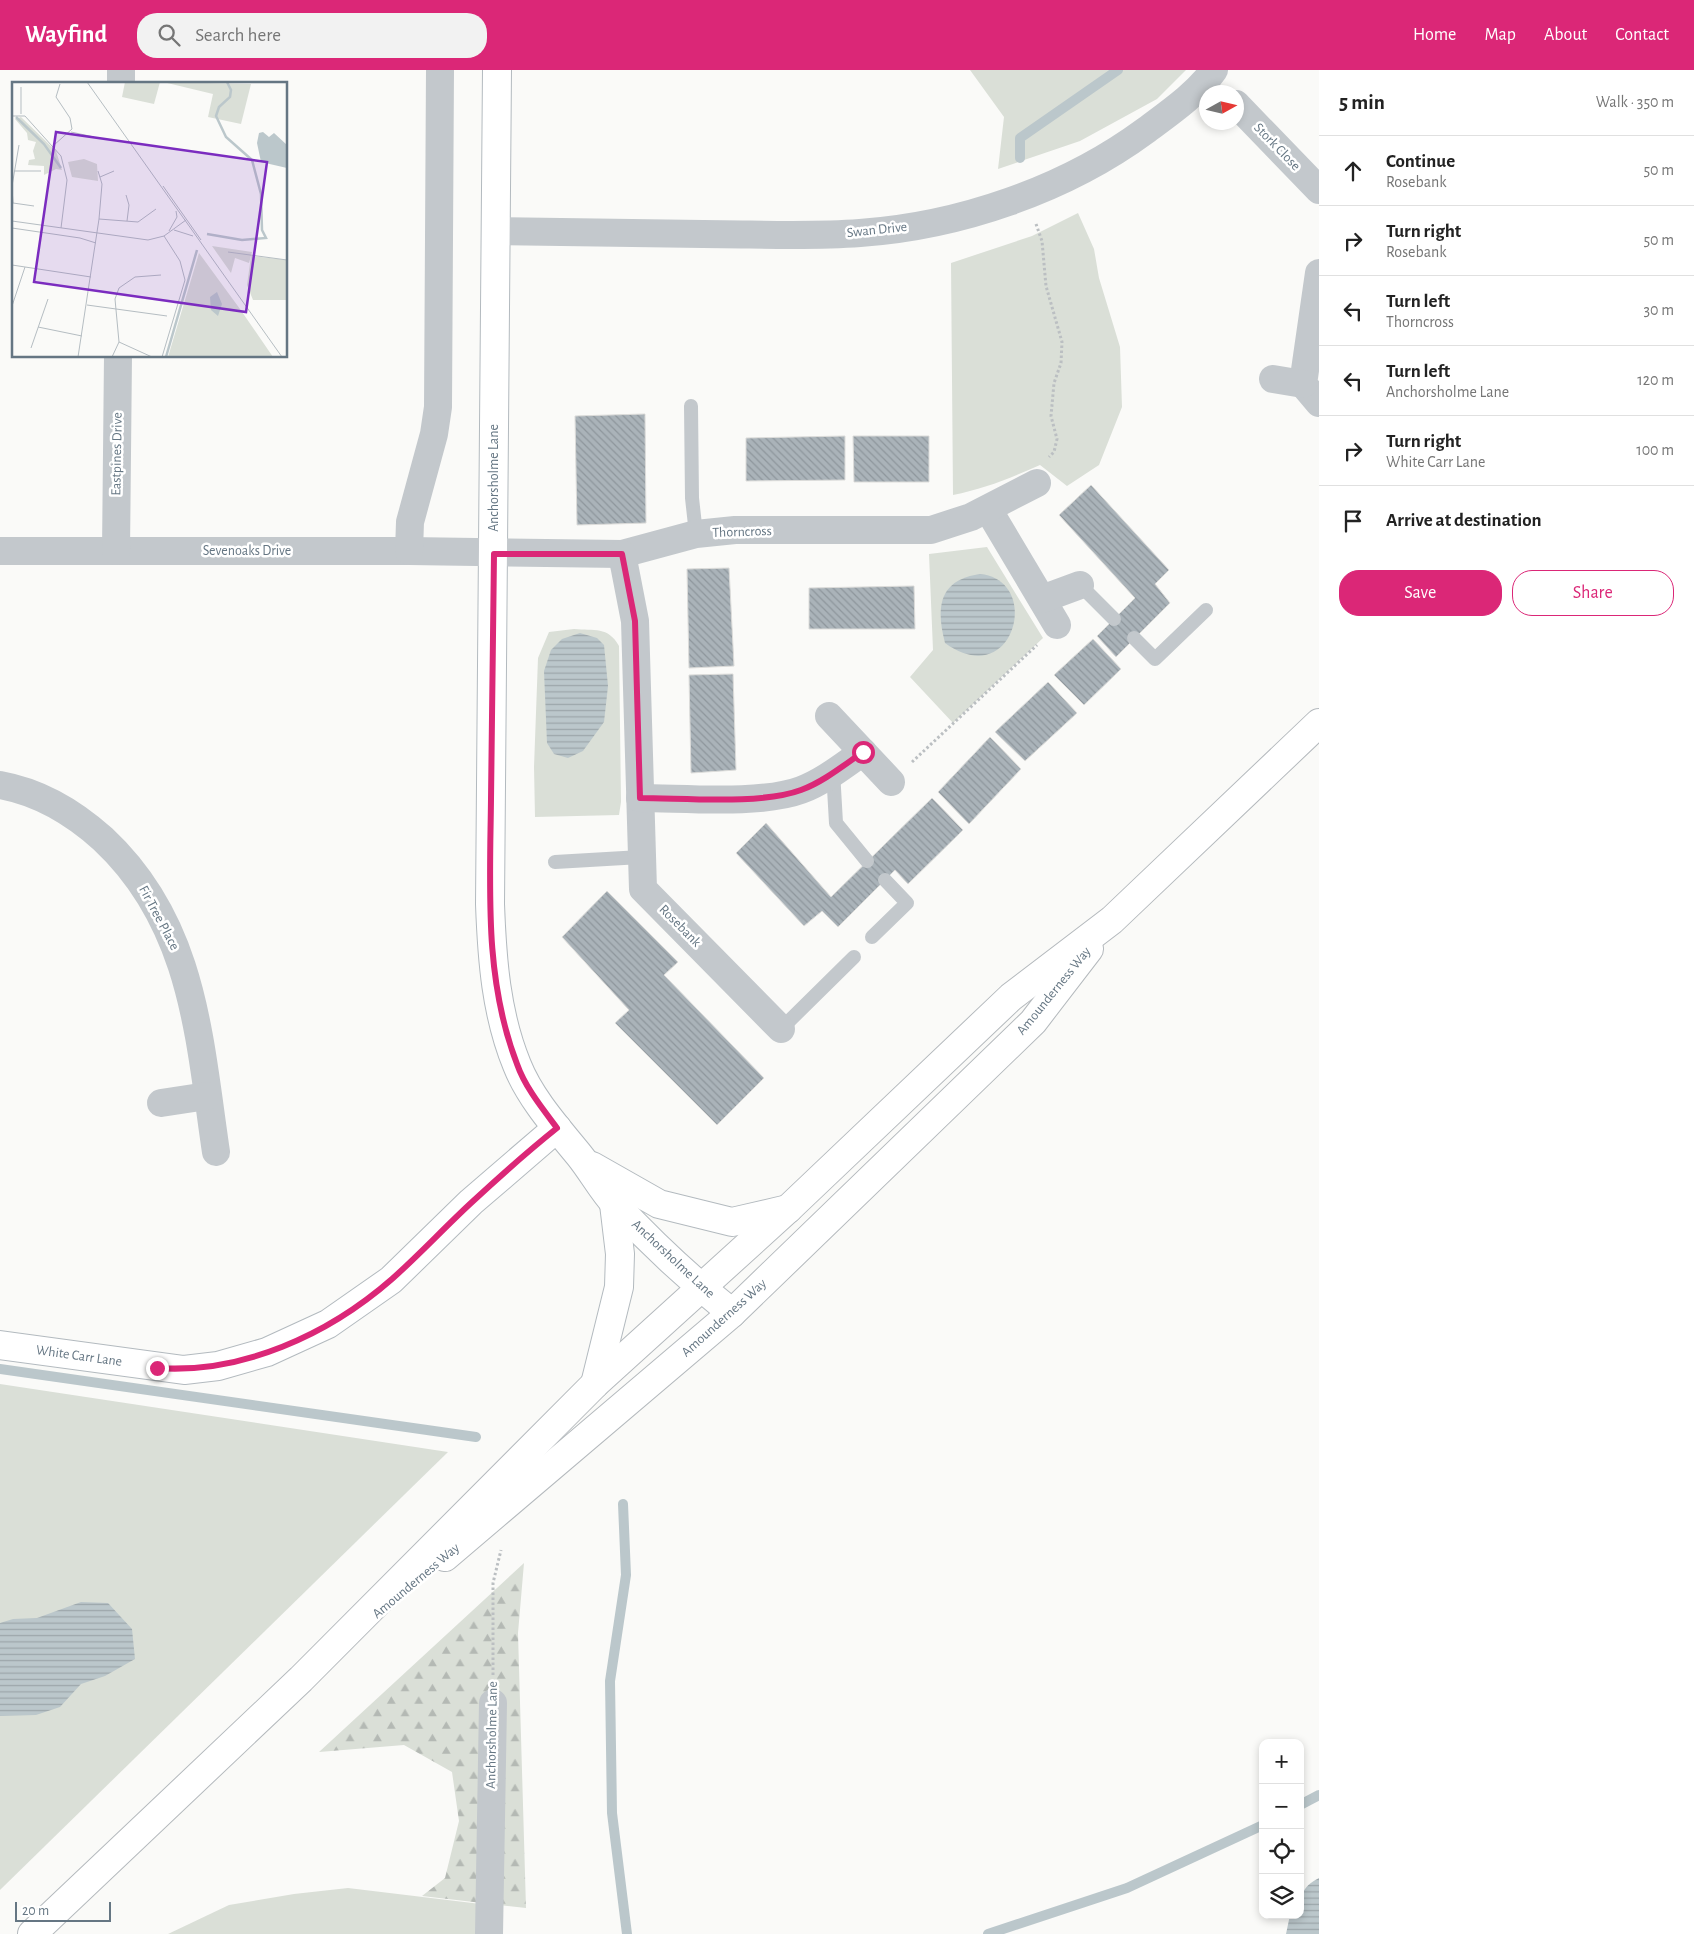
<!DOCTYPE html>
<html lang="en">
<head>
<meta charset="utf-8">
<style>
  :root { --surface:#fff; --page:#f2f2f2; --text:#222; --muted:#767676; --line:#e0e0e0; --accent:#db2777 }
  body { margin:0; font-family:"Alegreya Sans",sans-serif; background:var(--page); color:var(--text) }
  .controls { position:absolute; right:15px; bottom:15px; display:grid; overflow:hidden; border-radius:10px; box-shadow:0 2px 8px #0003 }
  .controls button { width:45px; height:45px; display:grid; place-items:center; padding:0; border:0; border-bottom:1px solid var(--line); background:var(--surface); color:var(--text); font:25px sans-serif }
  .compass { position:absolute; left:1199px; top:15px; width:45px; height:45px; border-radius:50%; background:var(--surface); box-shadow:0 2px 8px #0003; rotate:82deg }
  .scale { position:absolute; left:15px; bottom:12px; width:96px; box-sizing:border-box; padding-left:5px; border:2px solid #657683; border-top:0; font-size:14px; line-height:18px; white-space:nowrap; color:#657683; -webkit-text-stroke:4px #fff; paint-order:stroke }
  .stop { position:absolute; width:15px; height:15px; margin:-11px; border:4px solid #db2777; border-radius:50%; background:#fff }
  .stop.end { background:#db2777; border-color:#fff; box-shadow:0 1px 5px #0008 }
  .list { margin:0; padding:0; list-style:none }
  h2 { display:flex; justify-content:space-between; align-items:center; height:65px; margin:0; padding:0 20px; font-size:21px }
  h2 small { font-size:16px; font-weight:400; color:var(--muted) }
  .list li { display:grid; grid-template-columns:32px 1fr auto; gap:15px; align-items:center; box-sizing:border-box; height:70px; padding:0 20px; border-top:1px solid var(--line) }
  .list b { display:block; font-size:19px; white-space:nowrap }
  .list p { margin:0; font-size:16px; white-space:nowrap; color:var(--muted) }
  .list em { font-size:16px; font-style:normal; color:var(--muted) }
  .actions { display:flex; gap:10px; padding:15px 20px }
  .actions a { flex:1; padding:11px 0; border:1px solid var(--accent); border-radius:20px; text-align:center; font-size:18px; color:var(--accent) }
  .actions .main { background:var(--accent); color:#fff }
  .icon { flex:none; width:28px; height:28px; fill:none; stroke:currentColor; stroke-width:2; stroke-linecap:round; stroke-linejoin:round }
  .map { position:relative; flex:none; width:1319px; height:1864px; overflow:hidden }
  header { display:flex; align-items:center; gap:30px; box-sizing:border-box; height:70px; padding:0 25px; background:var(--accent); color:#fff }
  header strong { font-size:24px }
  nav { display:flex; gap:28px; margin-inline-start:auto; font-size:18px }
  .search { width:350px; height:45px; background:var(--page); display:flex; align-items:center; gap:12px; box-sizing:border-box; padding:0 18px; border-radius:20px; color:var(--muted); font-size:19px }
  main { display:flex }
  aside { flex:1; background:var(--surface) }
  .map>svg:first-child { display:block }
</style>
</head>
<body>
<header>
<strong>Wayfind</strong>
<div class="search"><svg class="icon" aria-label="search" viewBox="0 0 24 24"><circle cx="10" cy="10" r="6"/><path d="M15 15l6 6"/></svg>Search here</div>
<nav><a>Home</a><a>Map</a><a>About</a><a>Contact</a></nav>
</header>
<main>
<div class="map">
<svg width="1319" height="1864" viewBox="0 0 1319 1864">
  <defs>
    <pattern id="forest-firs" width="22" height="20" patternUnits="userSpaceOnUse" patternTransform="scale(1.25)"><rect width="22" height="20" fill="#dadfd7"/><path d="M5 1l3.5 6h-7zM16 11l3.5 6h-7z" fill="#b4b9b4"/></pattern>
    <pattern id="water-rules" width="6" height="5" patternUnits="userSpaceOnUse" patternTransform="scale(1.25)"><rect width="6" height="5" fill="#bbc7cb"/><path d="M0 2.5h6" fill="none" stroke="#9ca6aa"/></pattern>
    <pattern id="building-back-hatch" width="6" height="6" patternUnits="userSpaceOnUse" patternTransform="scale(1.25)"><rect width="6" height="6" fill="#aab3b9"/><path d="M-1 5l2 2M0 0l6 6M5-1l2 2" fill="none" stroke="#8e969c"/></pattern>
  </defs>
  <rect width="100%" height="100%" fill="#fafaf8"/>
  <g fill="#dadfd7">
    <path d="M970,0H1186L1157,29L1080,71L998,99L1004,47Z"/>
    <path d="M1078,143L1094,179L1099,208L1120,277L1122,337L1099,395L1067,416L1040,395C1011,408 984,419 953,425L951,193L1032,166Z"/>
    <path d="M987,477L1043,568L953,653L910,607L933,580L929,484Z"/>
    <path d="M574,559C594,561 608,556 619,576L621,732L619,745L535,747L534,697L538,588L549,562Z"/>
    <path d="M0,1314L448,1382L0,1820Z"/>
    <path d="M348,1818L489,1835V1864H168L229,1835L294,1824Z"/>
  </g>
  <path fill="url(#forest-firs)" d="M524,1493L518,1563L526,1838L422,1826L445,1808L459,1751L452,1702L404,1675L319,1682Z"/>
  <g fill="url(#water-rules)">
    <path d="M980,504C1043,510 1014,623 945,573C936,538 938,510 980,504Z"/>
    <path d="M580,563L597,568L604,575L608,616L604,652L583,681L568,688L554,684L547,673L544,601L551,580L562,569Z"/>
    <path d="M81,1532L108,1533L132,1559L135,1589L105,1606L81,1614L60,1637L36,1645L0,1646V1553L13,1549L37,1548Z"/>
    <path d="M1319,1808V1864H1286L1290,1845H1300C1300,1827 1301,1817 1319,1808Z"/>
  </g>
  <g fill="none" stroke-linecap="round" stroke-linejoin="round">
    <g stroke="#bbc7cb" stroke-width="10">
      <path d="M1020,88V68L1118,0"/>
      <path d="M0,1299L476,1367"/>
      <path d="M623,1434L626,1505L610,1611L612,1743L627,1864"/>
      <path d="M1300,1735L1319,1725"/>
      <path d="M988,1864L1127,1818L1263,1755"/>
    </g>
  </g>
  <g fill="url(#building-back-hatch)" stroke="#dcdcda">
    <path d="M645,344L646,453L577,455L575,346Z"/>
    <path d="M845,366V410L746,411V368Z"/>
    <path d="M853,366H929V412H854Z"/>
    <path d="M1091,415L1169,500L1155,514L1170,533L1116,587L1097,566L1135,528L1059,445Z"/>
    <path d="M729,498L734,596L689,598L687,499Z"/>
    <path d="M914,516L915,559H809V518Z"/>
    <path d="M1093,569L1121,599L1084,635L1054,605Z"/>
    <path d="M733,604L736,700L691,703L689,605Z"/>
    <path d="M1048,612L1077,643L1025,691L995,662Z"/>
    <path d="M990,667L1021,699L969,754L938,722Z"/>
    <path d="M932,728L963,760L908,814L895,800L838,857L822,841L804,856L736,783L766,753L831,827Z"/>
    <path d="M607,821L678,892L664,905L764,1008L717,1055L615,953L629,940L562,867Z"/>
  </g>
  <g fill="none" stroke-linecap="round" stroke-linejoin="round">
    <defs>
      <g id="secondary">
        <path d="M497,0L490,834C492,889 496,944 517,995C530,1028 557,1058 579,1085C592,1101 602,1120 615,1134C651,1173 691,1210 732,1243"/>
        <path d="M592,1096L659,1134L732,1152L788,1139"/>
        <path d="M0,1275L184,1300L218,1296L267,1282L328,1254L391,1210L471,1132L557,1058"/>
        <path d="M595,1314L619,1217L620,1184L614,1134"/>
      </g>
      <g id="highway">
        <path d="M445,1487L732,1243L1033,952L1089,879"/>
        <path d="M32,1864L301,1609L595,1314L788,1139L1011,927L1112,850L1319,653"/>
      </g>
    </defs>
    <use href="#secondary" stroke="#b3babf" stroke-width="30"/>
    <use href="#highway" stroke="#b4b9bd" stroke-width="30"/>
    <g stroke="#bbbfc2" stroke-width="3" stroke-dasharray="2.5 2.5" stroke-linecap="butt">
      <path d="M1036,154L1042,171L1046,216L1062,272L1061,293L1054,313L1051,346L1057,369L1054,382L1049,387"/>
      <path d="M912,692L1037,575"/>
      <path d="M493,1605V1513L501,1480"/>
    </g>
    <g stroke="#c3c8cc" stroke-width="14">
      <path d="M691,336L692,428L696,464"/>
      <path d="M1080,515L1114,549"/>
      <path d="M1134,568L1155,589L1206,540"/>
      <path d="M833,701L836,753L867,791"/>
      <path d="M555,792L641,787"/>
      <path d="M872,867L907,833L885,810"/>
      <path d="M781,959L854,887"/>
    </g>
    <g stroke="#c3c8cc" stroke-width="28">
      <path d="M121,14V0"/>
      <path d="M1236,34L1319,120"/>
      <path d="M496,161C565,162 634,163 703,164C755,164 808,167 860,163C959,156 1065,120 1145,61C1169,43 1197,24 1214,0"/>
      <path d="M1319,203L1303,314L1319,333"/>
      <path d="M1273,309L1303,314"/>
      <path d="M988,439L1057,555"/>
      <path d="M0,481H409L622,484L696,464L735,460H931L971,447L1037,413"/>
      <path d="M116,481L118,286"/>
      <path d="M409,481L410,452L434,364L438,337L440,0"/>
      <path d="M622,484L635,551L643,819L781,959"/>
      <path d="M1042,529L1080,515"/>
      <path d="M829,646L891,712"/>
      <path d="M0,715C39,722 73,742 103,769C194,854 199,967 216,1082"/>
      <path d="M640,728C684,728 761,735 801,720C823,712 844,695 863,682"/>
      <path d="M161,1033L207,1026"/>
      <path d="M489,1864L493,1633"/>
    </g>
    <use href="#secondary" stroke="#fff" stroke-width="28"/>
    <use href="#highway" stroke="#fff" stroke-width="28"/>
  </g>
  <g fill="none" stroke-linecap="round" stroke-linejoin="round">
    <path stroke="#db2777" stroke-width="6" d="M157,1298C242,1304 328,1265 392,1209C419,1185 444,1158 471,1133C499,1107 527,1082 557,1058C542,1038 525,1017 517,994C484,909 490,818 491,729C492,647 493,565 494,484H622L635,551L640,728C684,728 761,735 801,720C823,712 844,695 863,682"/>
  </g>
  <g text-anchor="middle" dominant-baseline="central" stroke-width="5" stroke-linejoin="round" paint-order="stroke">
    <g font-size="14" fill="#657683" stroke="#fff">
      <text transform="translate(1277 77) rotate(46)">Stork Close</text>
      <text transform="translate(877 160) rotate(-6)">Swan Drive</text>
      <text transform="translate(117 384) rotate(-89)">Eastpines Drive</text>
      <text transform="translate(494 408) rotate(-90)">Anchorsholme Lane</text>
      <text transform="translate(742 462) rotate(-2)">Thorncross</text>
      <text x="247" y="481">Sevenoaks Drive</text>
      <text transform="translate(159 848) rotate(62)">Fir Tree Place</text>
      <text transform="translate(680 856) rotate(45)">Rosebank</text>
      <text transform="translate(1054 921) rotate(-51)">Amounderness Way</text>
      <text transform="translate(673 1189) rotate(43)">Anchorsholme Lane</text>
      <text transform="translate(724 1248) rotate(-42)">Amounderness Way</text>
      <text transform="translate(79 1286) rotate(8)">White Carr Lane</text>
      <text transform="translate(416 1511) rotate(-40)">Amounderness Way</text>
      <text transform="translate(492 1665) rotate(-89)">Anchorsholme Lane</text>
    </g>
  </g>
  <g transform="translate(12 12)">
    <rect width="275" height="275" fill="#fafaf8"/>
    <path d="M9,35L44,69L50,88L44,87L32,93V84L16,83L17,78L23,77L21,69L24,60L16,58L15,51L3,37ZM72,77L85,82L86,99L60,95L56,80ZM187,171L228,227L261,275H156ZM239,174L275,178V218H241L235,203Z" fill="#dadfd7"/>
    <path d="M113,0H148L142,22L110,15ZM151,0L239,2L229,42L196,35L201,12ZM200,164L240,170L237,181L223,176L219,191Z" fill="#dadfd7"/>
    <path d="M251,50L257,55L262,51L275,63V86L249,80L245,61L247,51ZM205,210L210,222L206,234L199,228L198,215Z" fill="#bbc7cb"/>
    <path fill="none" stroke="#bbc7cb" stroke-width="2.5" d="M4,35L32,62L49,86M195,152L230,158L254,156L250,148L249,112L240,78L214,55L204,34L207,25L218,15L219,8L215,0M154,275L185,168"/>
    <path fill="none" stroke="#b5bdc2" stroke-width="1" d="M75,0L270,275M9,32V5M0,34H13L49,74L55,98L49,146M59,50L82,55M42,63L60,47L58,36L44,15L48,2M2,89H29M88,95L102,89M0,104L7,63M151,104L189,158M0,106L1,121L22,124M114,113L117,123L115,139M87,137L126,140L144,127M0,139L136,158L152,154L174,138M0,146L68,156L84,161M162,148L181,154M157,149L165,135L164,129M216,170L275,178M0,183L79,195M75,223L155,234M0,224L13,185M26,245L70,254M107,260L140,275M19,266L36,217M66,275L87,137L90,102L86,89M100,275L107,260L103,217L107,206L123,195L149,193M150,275L173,198L168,179L152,154"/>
    <path fill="#7b2cbf" fill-opacity="0.15" stroke="#7b2cbf" stroke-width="2.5" d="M44,50L255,80L234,230L22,200Z"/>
    <rect width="275" height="275" fill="none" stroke="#657683" stroke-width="2.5"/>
  </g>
</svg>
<div class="controls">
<button>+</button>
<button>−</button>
<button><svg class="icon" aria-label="locate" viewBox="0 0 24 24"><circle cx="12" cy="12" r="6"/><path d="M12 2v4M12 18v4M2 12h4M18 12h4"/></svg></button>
<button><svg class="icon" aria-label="layers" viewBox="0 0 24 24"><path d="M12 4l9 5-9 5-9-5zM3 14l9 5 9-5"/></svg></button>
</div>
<svg class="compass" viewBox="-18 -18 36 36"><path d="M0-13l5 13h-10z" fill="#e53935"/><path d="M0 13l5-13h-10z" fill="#767676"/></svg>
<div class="scale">20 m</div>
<div class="stop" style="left:863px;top:682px"></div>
<div class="stop end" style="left:157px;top:1298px"></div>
</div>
<aside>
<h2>5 min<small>Walk · 350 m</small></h2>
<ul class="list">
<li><svg class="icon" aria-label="ahead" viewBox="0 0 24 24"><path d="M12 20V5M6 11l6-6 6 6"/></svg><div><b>Continue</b><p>Rosebank</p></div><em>50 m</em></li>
<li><svg class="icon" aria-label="right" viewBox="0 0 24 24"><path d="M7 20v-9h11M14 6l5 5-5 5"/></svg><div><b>Turn right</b><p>Rosebank</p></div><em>50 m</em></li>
<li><svg class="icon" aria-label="left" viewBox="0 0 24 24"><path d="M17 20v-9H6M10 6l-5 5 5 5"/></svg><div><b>Turn left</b><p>Thorncross</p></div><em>30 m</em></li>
<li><svg class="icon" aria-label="left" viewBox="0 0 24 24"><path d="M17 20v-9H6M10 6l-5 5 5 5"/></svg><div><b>Turn left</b><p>Anchorsholme Lane</p></div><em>120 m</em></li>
<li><svg class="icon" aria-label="right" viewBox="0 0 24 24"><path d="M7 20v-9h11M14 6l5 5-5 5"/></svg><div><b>Turn right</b><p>White Carr Lane</p></div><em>100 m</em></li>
<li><svg class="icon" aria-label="arrive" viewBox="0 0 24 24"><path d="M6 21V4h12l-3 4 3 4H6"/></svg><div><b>Arrive at destination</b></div></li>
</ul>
<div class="actions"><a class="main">Save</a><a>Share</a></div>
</aside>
</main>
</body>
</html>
